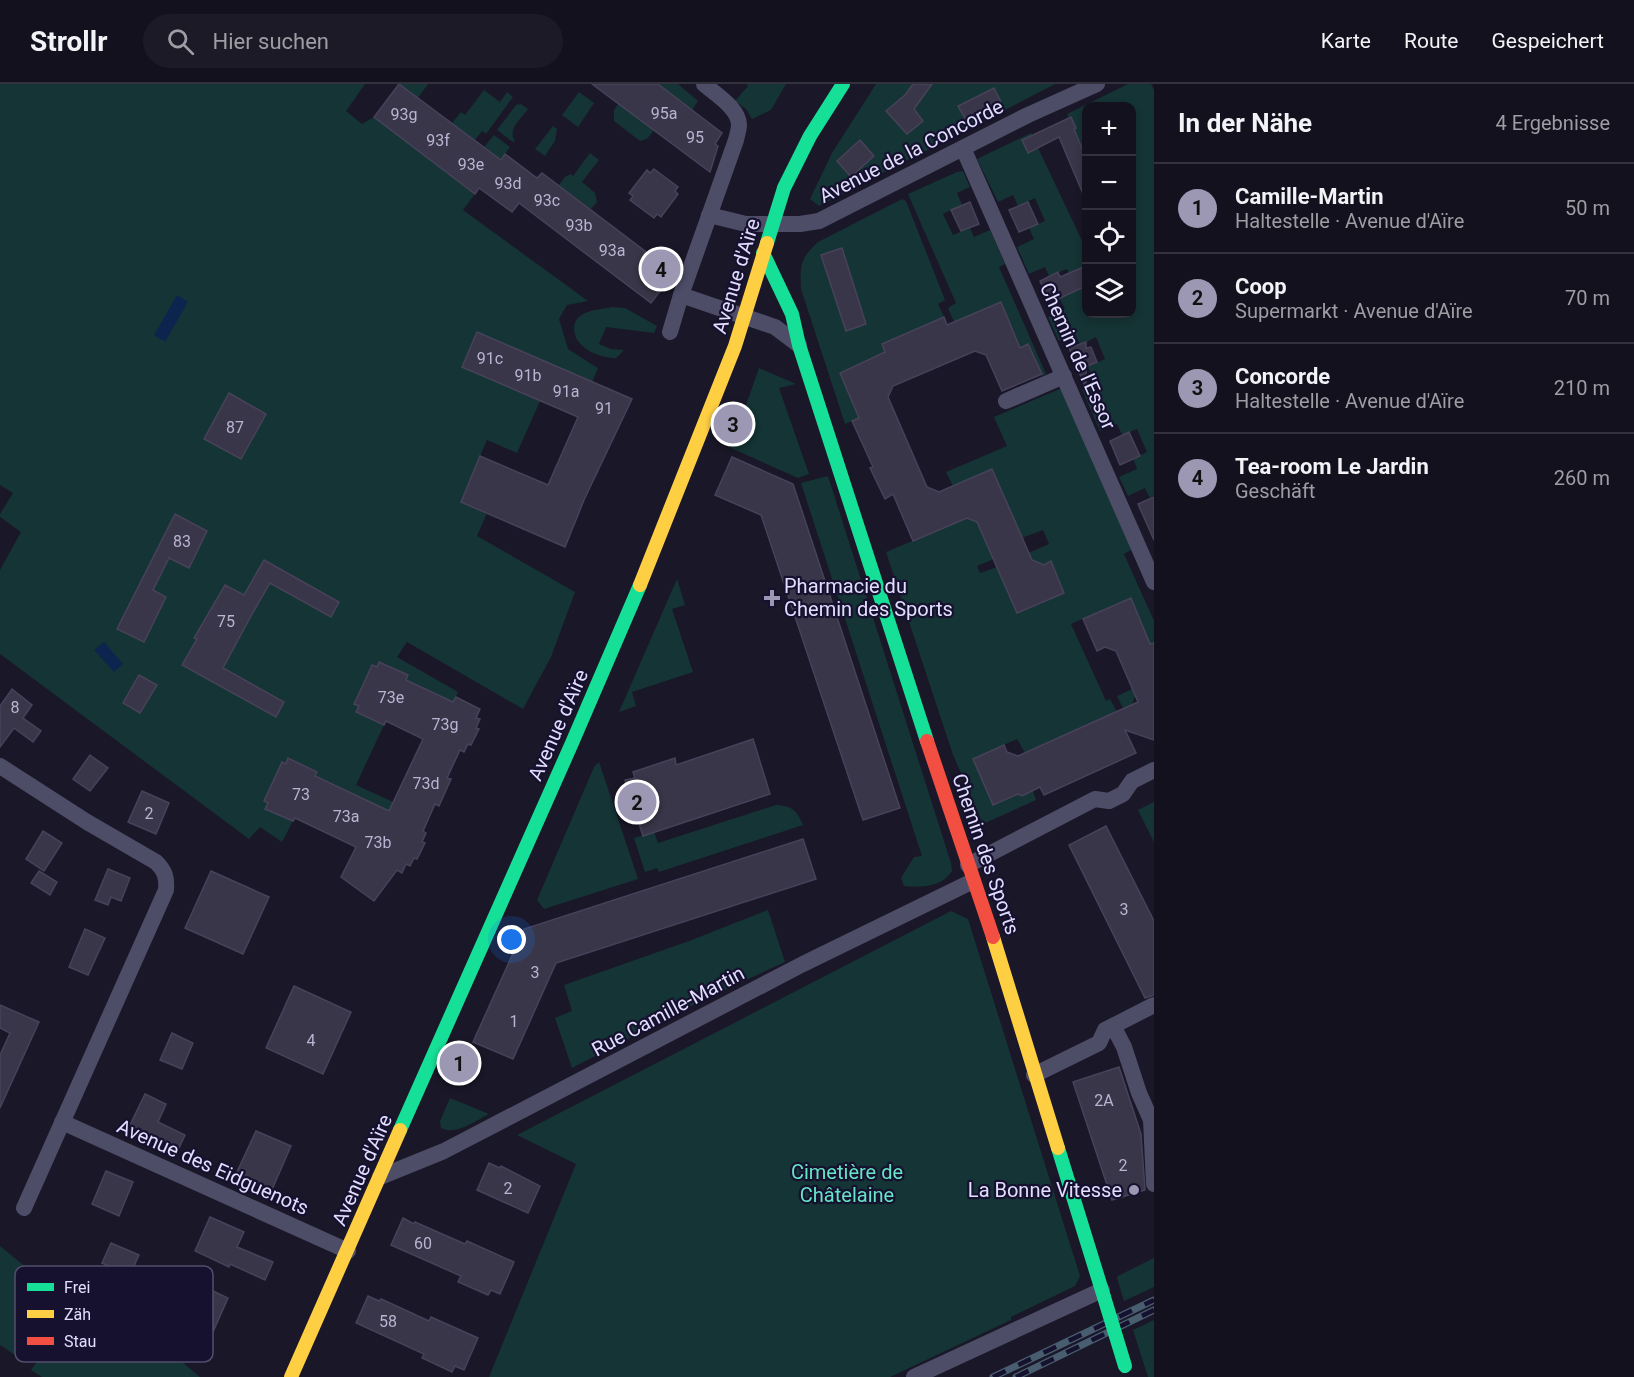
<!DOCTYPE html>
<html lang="de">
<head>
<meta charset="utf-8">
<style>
  :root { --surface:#14111e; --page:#1d1a27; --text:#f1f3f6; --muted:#9d9da4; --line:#33313c; --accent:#9c98b4 }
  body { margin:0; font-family:Roboto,sans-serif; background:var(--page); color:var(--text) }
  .controls { position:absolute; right:18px; top:18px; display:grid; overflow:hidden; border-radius:12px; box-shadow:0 3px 9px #0003 }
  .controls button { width:54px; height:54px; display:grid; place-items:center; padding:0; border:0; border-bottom:2px solid var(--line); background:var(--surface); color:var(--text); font:30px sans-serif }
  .you { position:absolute; left:512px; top:856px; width:21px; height:21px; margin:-15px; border:4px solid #fff; border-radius:50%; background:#1a73e8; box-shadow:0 0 0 9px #1a73e833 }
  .badge { display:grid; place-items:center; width:39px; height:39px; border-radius:50%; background:var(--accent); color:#111; font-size:20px; font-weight:700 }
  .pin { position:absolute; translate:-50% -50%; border:3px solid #fff; box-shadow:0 2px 6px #0006 }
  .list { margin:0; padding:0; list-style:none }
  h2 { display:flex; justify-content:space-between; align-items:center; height:78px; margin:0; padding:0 24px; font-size:26px }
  h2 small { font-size:20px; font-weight:400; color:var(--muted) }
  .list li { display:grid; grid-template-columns:39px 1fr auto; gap:18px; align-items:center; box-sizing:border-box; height:90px; padding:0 24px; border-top:2px solid var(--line) }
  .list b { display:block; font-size:22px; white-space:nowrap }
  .list p { margin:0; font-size:20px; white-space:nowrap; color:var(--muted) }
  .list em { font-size:20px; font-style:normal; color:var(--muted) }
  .icon { flex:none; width:33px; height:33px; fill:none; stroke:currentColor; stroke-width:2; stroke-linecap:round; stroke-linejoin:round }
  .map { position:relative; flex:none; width:1154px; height:1293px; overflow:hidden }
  header { display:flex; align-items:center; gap:36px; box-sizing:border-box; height:84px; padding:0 30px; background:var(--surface); border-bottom:2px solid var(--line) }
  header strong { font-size:28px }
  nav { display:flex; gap:33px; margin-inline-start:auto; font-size:21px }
  .search { width:420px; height:54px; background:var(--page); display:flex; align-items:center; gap:15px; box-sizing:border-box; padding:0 21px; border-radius:33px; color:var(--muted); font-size:22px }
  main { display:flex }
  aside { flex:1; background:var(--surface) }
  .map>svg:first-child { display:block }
</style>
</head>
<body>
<header>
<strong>Strollr</strong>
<div class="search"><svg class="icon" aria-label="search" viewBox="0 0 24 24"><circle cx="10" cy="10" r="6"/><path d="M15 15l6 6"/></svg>Hier suchen</div>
<nav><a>Karte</a><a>Route</a><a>Gespeichert</a></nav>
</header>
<main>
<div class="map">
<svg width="1154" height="1293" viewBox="0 0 1154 1293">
  <rect width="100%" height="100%" fill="#1a1728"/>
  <g fill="#153435">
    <path d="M0,0H365L346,27L362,40L374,33L475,110L463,126L588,217L567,221L559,235L568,265L598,284L592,298L477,248L462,283L540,317L517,369L487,356L461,417L487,429L477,452L575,508L551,573L523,625L407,558L397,573L458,608L453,618L406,596L408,591L380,578L377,583L372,582L354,620L359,622L356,628L384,641L356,701L404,723L399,732L315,692L316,687L288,674L286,680L282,678L264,717L268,719L265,725L293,737L282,758L260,743L249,755L0,570V486L21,448L0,433V430L13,409L0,401Z"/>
    <path d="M399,0H428L418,14Z"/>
    <path d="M658,0H678L698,17L692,26Z"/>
    <path d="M747,0H786L771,26L752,35L746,25L735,17L748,2Z"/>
    <path d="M876,0H1055L819,122L810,115L832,69Z"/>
    <path d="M1128,0H1151L1154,6V412L1150,414L1145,404L1128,412L1119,393L1137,385L1133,375L1147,368L1137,345L1122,351L1117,340L1100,347L1082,306L1095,299L1088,283L1105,275L1096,253L1080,261L1075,250L1059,257L1048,233L1065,225L1060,215L1077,207L1067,185L1049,192L1045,183L1029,190L1017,163L1034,155L1029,144L1045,137L1035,114L1018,122L1013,111L998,118L977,75L1031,49L1086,165V230H1132V22H1086V74L1067,30Z"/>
    <path d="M484,6L500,18L507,8L513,13L486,50L482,47L475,56L452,39L461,28L465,31Z"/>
    <path d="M579,8L594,19L578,43L562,31Z"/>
    <path d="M619,19L654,46L647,55L640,57L614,37V26Z"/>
    <path d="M521,20L528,25C521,35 507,45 515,57L513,58L497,46L516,21Z"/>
    <path d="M553,42L557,45L555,57L545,72L535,65Z"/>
    <path d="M494,51L510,63L501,76L484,63Z"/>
    <path d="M590,69L599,76L582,98L595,109L597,118L591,125L559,101L565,93L571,90L573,92Z"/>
    <path d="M963,87L970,103L957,109L962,121L943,130L953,151L970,144L974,153L990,146L1005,180L999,183L1046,290L1042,292L1028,260L1020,264L1001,218L954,238L948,224L956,219L908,110L957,88Z"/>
    <path d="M902,115L906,117L945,216L938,220L944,233L882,260L885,268L840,289L859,334L845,340L801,205C800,181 800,175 818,158Z"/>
    <path d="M612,223L625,224L657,242L654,249L606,243L599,260L611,265L624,266L616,274C599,274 574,264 574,244C574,239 576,235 580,232C587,226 603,225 612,223Z"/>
    <path d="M759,284L796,300L779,304L809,390L798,394L731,364Z"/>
    <path d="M1062,304L1133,465L1124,470L1154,537V559L1150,560L1130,514L1071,540L1106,617L1110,615L1117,628L1025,669L1017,655L973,675L993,721L1018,710L1022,712L1032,704L1036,716L983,740L953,671L886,468L967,434L977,438L994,475L977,482L980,489L997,483L1017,529L1064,509L1051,478L1044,481L1032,476L1028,469L1049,460L1043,446L1022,454L992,385L953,402L946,388L1007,362L994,333Z"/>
    <path d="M828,392L951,779L952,787C942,803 921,804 904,802L901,794L914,773L922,772L801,399Z"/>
    <path d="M677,495L685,521L672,525L693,588L632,608L636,622L619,628Z"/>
    <path d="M1132,605L1135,612L1131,623L1124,626L1117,612Z"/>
    <path d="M599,678L638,795L544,825L537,816L594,683Z"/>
    <path d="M1154,718V758L1138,726Z"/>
    <path d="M776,721C792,722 797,726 803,741L659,788L657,784L645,788L634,754L654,748L658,759Z"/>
    <path d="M768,826L785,878L707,914L572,984L555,934L572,927L564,901L689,857Z"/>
    <path d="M951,827L968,835L1080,1192L1075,1202L1011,1233V1236L890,1293H489L576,1080L517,1051Z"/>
    <path d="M450,1014L489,1030C475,1037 456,1052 441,1044L440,1037Z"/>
    <path d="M0,1162L66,1216L24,1277L0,1261Z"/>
    <path d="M1154,1174V1203L1124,1217L1117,1194L1118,1192Z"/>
    <path d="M80,1216L182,1278L200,1293H42L31,1286Z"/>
    <path d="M1154,1236V1293H1148L1133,1246Z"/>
  </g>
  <g fill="#0d244e">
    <path d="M177,211L188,218L165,258L154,251Z"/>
    <path d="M104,558L123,580L114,588L94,566Z"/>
  </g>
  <g fill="#3a3649" stroke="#47425a" stroke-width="1.5">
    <path d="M399,0L501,76L505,70L537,94L542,89L674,189L651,219L519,119L512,128L479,104L475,110L374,33Z"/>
    <path d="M592,0H658L692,26L722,49L715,60L718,62L710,88Z"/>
    <path d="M913,0H932L914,25L923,37L907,50L886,27L905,11Z"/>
    <path d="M994,4L1001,18L966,36L958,22Z"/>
    <path d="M1071,33L1076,44L1074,45L1086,74V117L1059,53L1028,69L1022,56Z"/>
    <path d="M860,56L874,72L851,93L837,77Z"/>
    <path d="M654,85L678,103L675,107L678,110L661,133L657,130L654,134L630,116L633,112L629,109L647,86L650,89Z"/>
    <path d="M970,118L979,140L961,147L951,126Z"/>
    <path d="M1028,118L1038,140L1019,148L1009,126Z"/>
    <path d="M842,164L866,240L846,247L821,171Z"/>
    <path d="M1086,182V202L1050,219L1040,197L1058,188L1060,193Z"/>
    <path d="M1001,218L1020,264L1028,260L1042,290L1002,307L986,271L975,267L893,302L888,313L927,403L939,408L992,385L1032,476L1044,481L1051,477L1064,509L1017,529L977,438L967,434L913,457L893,410L885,415L870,384L873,383L852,337L859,334L840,289L885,268L882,260L944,233L947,241Z"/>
    <path d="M477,248L632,315L584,416L565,463L461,418L480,372L548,401L578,333L462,283Z"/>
    <path d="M1086,258V264L1091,263L1097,278L1086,283V305L1069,264Z"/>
    <path d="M229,309L266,330L241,375L204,355Z"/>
    <path d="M1129,348L1140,372L1120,381L1110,357Z"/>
    <path d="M732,373L793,400L900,724L863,736L761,431L715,411Z"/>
    <path d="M1154,413V456L1138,420Z"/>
    <path d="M175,430L207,447L189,484L169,474L153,506L166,513L144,558L117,545Z"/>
    <path d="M264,476L339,518L331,533L270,499L251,532L223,584L284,618L276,633L182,581L197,555L194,554L225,501L244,511Z"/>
    <path d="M1131,514L1150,560L1154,559V656L1125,646L1136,669L1044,711L1040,703L1022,712L1018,710L993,721L973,675L1004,661L1007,668L1018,672L1138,618L1116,567L1105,563L1097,567L1083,535Z"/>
    <path d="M379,578L408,591L406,596L453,618L456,613L480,625L476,634L480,635L476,644L479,645L471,661L468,660L464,668L460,666L447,694L451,695L439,722L435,720L423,747L426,749L422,758L425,759L417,775L414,774L410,782L406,780L402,789L397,786L374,817L341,793L356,763L295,734L293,737L265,725L268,719L264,717L282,678L286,680L288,674L317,688L315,692L389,727L423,655L386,637L384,641L356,628L359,622L354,620L363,601L372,581L377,583Z"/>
    <path d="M139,591L157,601L140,629L123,619Z"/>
    <path d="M12,605L32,621L23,634L41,647L33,658L14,644L0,663V622Z"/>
    <path d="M753,655L770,710L643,752L625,696L635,694L633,688L675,674L676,681Z"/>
    <path d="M90,671L108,684L90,707L73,695Z"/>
    <path d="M142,707L169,719L156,750L128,738Z"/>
    <path d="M1106,742L1154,837V911L1145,914L1069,761Z"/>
    <path d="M43,747L62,759L44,787L26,775Z"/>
    <path d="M803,755L816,795L556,879L513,975L473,958L524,845Z"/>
    <path d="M108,785L130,794L121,817L111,813L108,821L95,816Z"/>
    <path d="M39,787L57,798L50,811L31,799Z"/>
    <path d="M211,787L269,813L243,870L185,844Z"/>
    <path d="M85,845L105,854L88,891L69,883Z"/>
    <path d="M294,902L351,928L323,990L266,964Z"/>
    <path d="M0,921L39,938L0,1024V971L10,949L0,944Z"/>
    <path d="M172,949L193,959L182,985L160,976Z"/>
    <path d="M1119,983L1141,1050L1145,1106L1112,1116L1073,998Z"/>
    <path d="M145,1010L166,1020L158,1038L185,1051L179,1064L130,1041Z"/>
    <path d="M256,1047L291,1062L271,1108L235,1092Z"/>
    <path d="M489,1079L500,1084L501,1082L540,1102L528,1129L477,1106Z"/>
    <path d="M106,1087L133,1098L119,1132L92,1120Z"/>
    <path d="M210,1133L244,1148L237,1163L273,1178L265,1196L230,1180L229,1183L195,1167Z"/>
    <path d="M403,1134L414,1140L415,1138L465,1160L467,1157L514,1178L500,1210L491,1206L488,1211L458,1198L461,1192L391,1161Z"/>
    <path d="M111,1159L139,1171L130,1191L102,1179Z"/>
    <path d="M211,1206L228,1214L212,1250L195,1242Z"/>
    <path d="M368,1212L379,1217L381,1215L429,1237L431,1233L478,1254L464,1286L455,1282L452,1288L422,1274L424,1270L356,1239Z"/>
  </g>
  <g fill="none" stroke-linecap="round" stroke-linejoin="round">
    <g stroke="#4e4d68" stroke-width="16">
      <path d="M963,64L1154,498"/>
      <path d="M709,131L746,140H800L819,137L1028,31L1097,0"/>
      <path d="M681,211L775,243L799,261"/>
      <path d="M670,248L681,211L736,56C737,51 739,46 739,41C739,24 715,10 704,0"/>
      <path d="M1006,317L1064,292"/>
      <path d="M0,682L87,738L156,778C165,787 167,793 166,806L24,1124"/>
      <path d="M968,781L1095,715L1109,717L1123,710L1132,697L1154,686"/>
      <path d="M1113,942L1124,963L1139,1009L1151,1036L1154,1100"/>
      <path d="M1034,991L1099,959L1105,946L1154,921"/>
      <path d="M62,1038L348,1167"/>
      <path d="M380,1093L444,1067L803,880L973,797"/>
      <path d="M914,1293L1102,1206"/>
    </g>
    <g stroke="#16e098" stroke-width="14">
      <path d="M767,159L784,104L810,52L843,0"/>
      <path d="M763,169L792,230L799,261L927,657"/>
      <path d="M400,1046L572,659L640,501"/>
      <path d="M1058,1064L1104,1213"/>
    </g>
    <g stroke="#ffcf43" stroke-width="14">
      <path d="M640,501L735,262L767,159"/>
      <path d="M993,853L1058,1064"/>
      <path d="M291,1293L400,1046"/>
    </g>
    <path stroke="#f24e42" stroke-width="14" d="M927,657L993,853"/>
    <defs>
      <g id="rail">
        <path d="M993,1293L1154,1216"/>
        <path d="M1016,1293L1154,1226"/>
      </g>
    </defs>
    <use href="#rail" stroke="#485d70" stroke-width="7"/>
    <use href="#rail" stroke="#16112e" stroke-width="4.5" stroke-dasharray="14" stroke-linecap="butt"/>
    <path stroke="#16e098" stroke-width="14" d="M1104,1213L1125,1282"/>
  </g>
  <g fill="#9c98b4" stroke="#16112e" stroke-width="2">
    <path d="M769 505h6v6h6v6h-6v6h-6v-6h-6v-6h6z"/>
    <circle cx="1134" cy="1106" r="6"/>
  </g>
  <g text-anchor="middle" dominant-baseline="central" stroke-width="4.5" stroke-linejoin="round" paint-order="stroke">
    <g font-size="16" fill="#b8b4d2">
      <text x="664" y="29">95a</text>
      <text x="404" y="30">93g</text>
      <text x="695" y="53">95</text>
      <text x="438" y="56">93f</text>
      <text x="471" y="80">93e</text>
      <text x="508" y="99">93d</text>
      <text x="547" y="116">93c</text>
      <text x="579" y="141">93b</text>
      <text x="612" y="166">93a</text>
      <text x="490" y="274">91c</text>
      <text x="528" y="291">91b</text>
      <text x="566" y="307">91a</text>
      <text x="604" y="324">91</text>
      <text x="235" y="343">87</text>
      <text x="182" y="457">83</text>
      <text x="226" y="537">75</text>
      <text x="391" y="613">73e</text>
      <text x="15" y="623">8</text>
      <text x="445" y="640">73g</text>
      <text x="426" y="699">73d</text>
      <text x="301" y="710">73</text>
      <text x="149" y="729">2</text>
      <text x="346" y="732">73a</text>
      <text x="378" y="758">73b</text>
      <text x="1124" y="825">3</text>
      <text x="535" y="888">3</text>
      <text x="514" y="937">1</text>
      <text x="311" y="956">4</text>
      <text x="1104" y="1016">2A</text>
      <text x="1123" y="1081">2</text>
      <text x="508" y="1104">2</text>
      <text x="423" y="1159">60</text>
      <text x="388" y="1237">58</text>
    </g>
    <g font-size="20" fill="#e2deff" stroke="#16112e">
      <text transform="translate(911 67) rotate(-27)">Avenue de la Concorde</text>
      <text transform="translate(736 192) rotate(-73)">Avenue d'Aïre</text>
      <text transform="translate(1078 272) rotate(66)">Chemin de l'Essor</text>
      <text transform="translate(558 641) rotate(-66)">Avenue d'Aïre</text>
      <text transform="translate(986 770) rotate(71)">Chemin des Sports</text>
      <text transform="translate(668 927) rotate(-28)">Rue Camille-Martin</text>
      <text transform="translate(213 1083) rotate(24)">Avenue des Eidguenots</text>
      <text transform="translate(362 1086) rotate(-66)">Avenue d'Aïre</text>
    </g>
    <g font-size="20" fill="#e2deff" stroke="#16112e" text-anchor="start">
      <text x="784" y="502">Pharmacie du<tspan x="784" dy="23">Chemin des Sports</tspan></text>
      <text x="1122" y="1106" text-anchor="end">La Bonne Vitesse</text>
    </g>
    <g font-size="20" fill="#65e4c6" stroke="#16112e">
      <text x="847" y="1088">Cimetière de<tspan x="847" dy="23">Châtelaine</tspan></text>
    </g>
  </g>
  <rect x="15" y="1182" width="198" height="96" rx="9" fill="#16112e" stroke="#534e6d" stroke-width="1.5"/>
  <rect x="27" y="1199" width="27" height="8" fill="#16e098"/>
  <rect x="27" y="1226" width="27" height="8" fill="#ffcf43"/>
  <rect x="27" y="1253" width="27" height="8" fill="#f24e42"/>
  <g font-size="16" fill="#e2deff">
    <text x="64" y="1209">Frei</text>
    <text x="64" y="1236">Zäh</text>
    <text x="64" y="1263">Stau</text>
  </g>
</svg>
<div class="controls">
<button>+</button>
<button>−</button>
<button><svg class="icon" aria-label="locate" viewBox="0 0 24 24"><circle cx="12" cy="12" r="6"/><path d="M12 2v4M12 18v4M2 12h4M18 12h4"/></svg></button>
<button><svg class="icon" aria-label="layers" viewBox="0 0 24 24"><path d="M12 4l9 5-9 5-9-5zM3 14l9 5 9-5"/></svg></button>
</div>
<div class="you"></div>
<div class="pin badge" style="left:459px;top:979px">1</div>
<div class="pin badge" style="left:637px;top:718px">2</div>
<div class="pin badge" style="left:733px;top:340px">3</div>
<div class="pin badge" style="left:661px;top:185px">4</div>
</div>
<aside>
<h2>In der Nähe<small>4 Ergebnisse</small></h2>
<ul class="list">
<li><span class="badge">1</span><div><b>Camille-Martin</b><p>Haltestelle · Avenue d'Aïre</p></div><em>50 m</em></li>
<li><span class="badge">2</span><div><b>Coop</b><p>Supermarkt · Avenue d'Aïre</p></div><em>70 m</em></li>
<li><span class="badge">3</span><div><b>Concorde</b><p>Haltestelle · Avenue d'Aïre</p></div><em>210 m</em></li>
<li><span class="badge">4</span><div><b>Tea-room Le Jardin</b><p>Geschäft</p></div><em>260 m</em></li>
</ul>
</aside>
</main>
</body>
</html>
